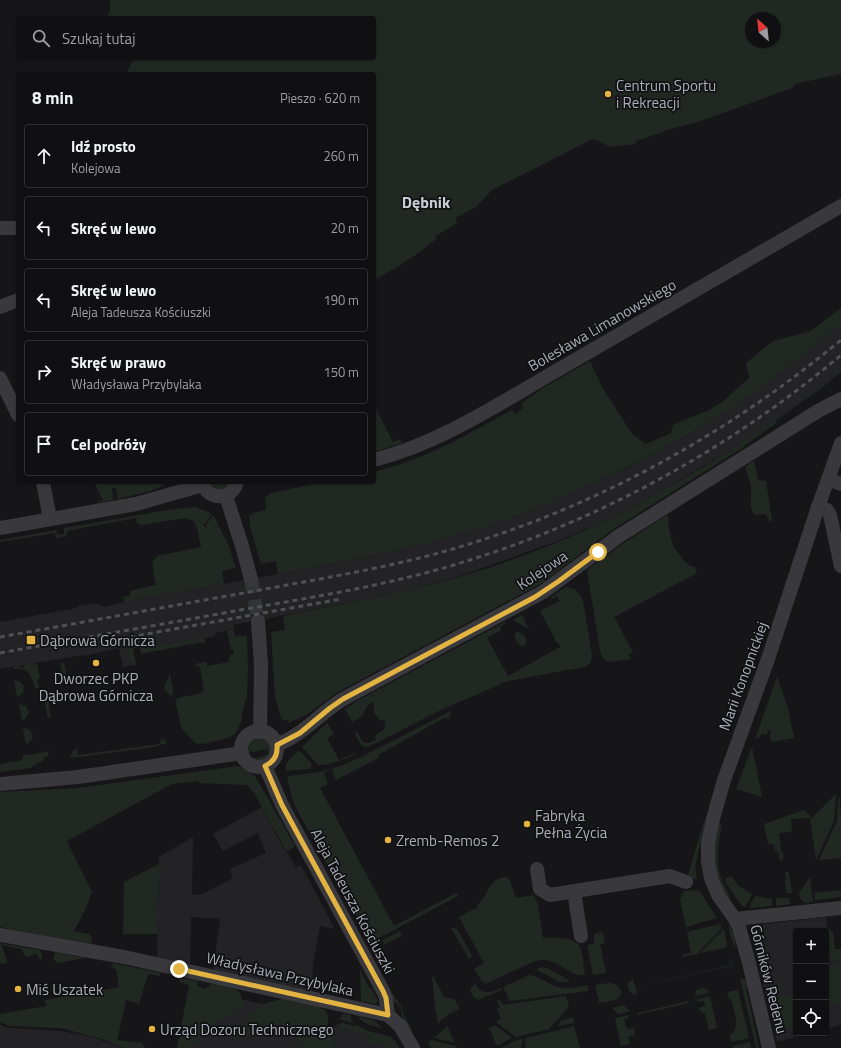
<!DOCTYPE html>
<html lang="pl">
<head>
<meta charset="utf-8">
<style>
  :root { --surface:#101012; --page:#19191b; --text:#f1f3f6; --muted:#9c9d9f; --line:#303032 }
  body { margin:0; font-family:"Titillium Web",sans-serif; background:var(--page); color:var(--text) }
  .controls { position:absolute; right:12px; bottom:12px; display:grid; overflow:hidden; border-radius:4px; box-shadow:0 1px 3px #0004 }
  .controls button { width:36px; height:36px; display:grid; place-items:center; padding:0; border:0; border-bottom:1px solid var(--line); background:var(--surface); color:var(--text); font:20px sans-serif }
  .compass { position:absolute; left:745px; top:12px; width:36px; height:36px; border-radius:50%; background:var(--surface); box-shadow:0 1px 3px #0004; rotate:333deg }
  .stop { position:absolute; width:12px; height:12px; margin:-9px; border:3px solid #e4b443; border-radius:50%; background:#fff }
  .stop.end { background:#e4b443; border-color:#fff; box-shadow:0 1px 4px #0008 }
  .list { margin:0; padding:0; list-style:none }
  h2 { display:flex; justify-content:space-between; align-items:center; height:52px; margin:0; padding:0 16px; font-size:17px }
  h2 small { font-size:13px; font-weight:400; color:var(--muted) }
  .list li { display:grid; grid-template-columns:26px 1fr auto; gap:12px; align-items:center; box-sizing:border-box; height:64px; margin:0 8px 8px; padding:0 8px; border:1px solid var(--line); border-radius:4px }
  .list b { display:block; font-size:15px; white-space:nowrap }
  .list p { margin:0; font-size:13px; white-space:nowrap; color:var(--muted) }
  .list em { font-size:13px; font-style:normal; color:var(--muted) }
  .icon { flex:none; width:22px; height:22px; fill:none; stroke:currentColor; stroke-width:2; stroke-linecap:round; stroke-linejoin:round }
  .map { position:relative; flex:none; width:841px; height:1048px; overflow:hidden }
  .search { position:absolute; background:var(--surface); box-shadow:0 1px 3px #0004; left:16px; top:16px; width:360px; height:44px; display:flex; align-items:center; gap:10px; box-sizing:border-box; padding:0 14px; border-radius:4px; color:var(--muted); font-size:15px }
  .panel { position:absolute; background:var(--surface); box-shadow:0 1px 3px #0004; left:16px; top:72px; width:360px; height:412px; border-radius:4px }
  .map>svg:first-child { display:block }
</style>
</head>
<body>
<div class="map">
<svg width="841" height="1048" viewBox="0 0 841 1048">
  <rect width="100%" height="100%" fill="#161618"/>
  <g fill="#232225">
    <path d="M841,324V370L813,393L742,443L665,489L611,518L555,542L463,575L398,593L233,625L234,629L215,633V636L212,637L133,649L136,665L123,667L119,648L84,656L83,655L0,669V622L77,608V606L95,603L105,607L137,599L278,574L399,550L463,533L509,518L565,496L629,467L690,434L742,400L789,366Z"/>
    <path d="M262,807L279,840L296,867L301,865L335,929L320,926L313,963L312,993L213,972L220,919L191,917L190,967L157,960L159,857L193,837L192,895L202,894L233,878L230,869L266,853L258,833L223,851L213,834Z"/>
    <path d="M826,917L831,961L841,960V1025L826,1029V931H796V1033H811L777,1042L753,941L754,935L761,926L765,924Z"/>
    <path d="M245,1000L263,1004L245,1020L226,1031L236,1041L243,1034L249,1038L260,1027L268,1034L280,1031H289L298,1037L305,1048H183L207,1024L241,1005Z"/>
    <path d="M342,1023L354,1026L356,1025L368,1031L389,1036L394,1039L399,1048H337L328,1029Z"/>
    <path d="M0,1024L5,1027L14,1028L60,1031L89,1036L123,1048H0Z"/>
  </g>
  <g fill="#212822" fill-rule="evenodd">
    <path d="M110,0H841V74L795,84L792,88L698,122L674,128L636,141V144L611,147L593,139L492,190L476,207L455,218L457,223L436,236V239C416,256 398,267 374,280V74H126L134,59L130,58H374V18H105L110,13ZM751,18H775V42H751Z"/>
    <path d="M841,308V324C794,364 743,403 689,434C632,467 571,495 510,518C435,545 356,559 278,574L276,561L261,564L250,527L249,516L253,513L266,510L265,498L271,493L325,482H374V472C424,460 467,435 512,410L515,414L523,408L521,404L543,388L590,361L602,387L632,434L646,444L671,433L673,425L709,410L721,403L749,378L746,363L773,341L811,331Z"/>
    <path d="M841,370V372L819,390L776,420V423L742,448L612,530L542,583L338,692L306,715L289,723L288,720L285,721L281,718L275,697L271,632L285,630L283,616C343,604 403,593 462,576C572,544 675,489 769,424C794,406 818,390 841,370Z"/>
    <path d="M374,405L393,442L400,439L402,443L374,452Z"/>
    <path d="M754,461L758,480L766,481L772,521L770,522L766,514L755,515C748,507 752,496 751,486C750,479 746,474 746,467L750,463Z"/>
    <path d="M94,482H171L151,491L118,499L116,488H112L113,500L97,503V502L103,500Z"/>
    <path d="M208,482H232L228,489L216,491Z"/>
    <path d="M196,507L212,514L205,524H203L208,530L206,525L213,515L214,516L228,544L236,568L222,571L224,584L137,599L124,603L123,597L130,596V591L156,585C155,576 149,563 157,556L201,547L197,528L194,521L185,518L141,525L137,523L136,518L67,531V536L56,538L55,533L0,542V540L56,530L58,535L64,534V528L174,509Z"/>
    <path d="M667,515L669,518L668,524L673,546L685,562L692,567H695L697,573L614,617L633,652L628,654L631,659L608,662L603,658L600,651L587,570L621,545Z"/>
    <path d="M566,587C575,588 580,592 583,601L592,655C592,661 589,665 584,667L508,681L443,709L368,747C361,748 358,739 354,733L357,732L364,743H368L376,740L375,737C380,729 386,733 385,721L380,720L374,713V706L373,702L367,706L362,716L352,722L345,709L353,704L355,706L353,703L505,622L506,623L500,627L501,630L500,631L487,638L508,676L560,647L561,646L554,640L555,639L540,611L560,601L557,596L552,599L551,597Z"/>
    <path d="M522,615L529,629L513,620Z"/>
    <path d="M234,629L235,637L247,635L248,669L247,696L243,709L241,722L237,731L233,735L228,738L203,744L195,743L182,729L175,701C182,693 196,698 204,691L200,667L194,664L206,662L207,666L229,662V656L234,654L233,650H231L227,631Z"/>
    <path d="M518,632C523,634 528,638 526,644L522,646C517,645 514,638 515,633Z"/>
    <path d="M204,638L205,643H202V642L141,654L140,648Z"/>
    <path d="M133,647V649L136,665L130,662L128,648Z"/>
    <path d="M64,662L67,678L63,679L60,663Z"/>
    <path d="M33,663V665L37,664L40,678L37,679L39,688L36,689C30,678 32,667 14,669L13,667L20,666L21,668L24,667V665Z"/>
    <path d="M170,673L173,690L172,697L164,689Z"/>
    <path d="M777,677L788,708L794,738L772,742L770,736L771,730H768L767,735L762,734L760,737L755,739Z"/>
    <path d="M14,680L19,681L24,686L23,693L17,697Z"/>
    <path d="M47,694L51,718H48L43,695Z"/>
    <path d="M19,704L26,706L29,712L26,718L22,721Z"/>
    <path d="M451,711L450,716L448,719L444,718L378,755L379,758L336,780L332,771L334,768L324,773L328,784L320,788L394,926L456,893L458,896L373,941L370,940L340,888L297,810L293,801L287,778L289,776L320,772L340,766L357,759Z"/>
    <path d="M327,723L334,734L327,738L339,760L358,752C350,758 328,766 318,765L302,747Z"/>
    <path d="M23,728L29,729L33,736L31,741L26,745Z"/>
    <path d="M261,737C279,743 271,766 255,760V758L269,754L267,749L254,752L249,751L248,748C250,741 254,737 261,737Z"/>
    <path d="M161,738L165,740L167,743L154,747L80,757H70L72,752L77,748L78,755L160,744Z"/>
    <path d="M752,747L762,797L736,789Z"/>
    <path d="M50,751L46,758L45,756L44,757V760L30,768L0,772V764L23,760L22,756Z"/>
    <path d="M298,751L302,753L312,764L310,769L286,771C283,762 293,757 298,751Z"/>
    <path d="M238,766L255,776L295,846L287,852L254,793L247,785L199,783L198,781L172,784L67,841L92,892L85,910L74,931L89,934L92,938L91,944L23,932L0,927V792L78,788Z"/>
    <path d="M839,793L841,814V858L819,860L837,821Z"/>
    <path d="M836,794L834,821L816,860L810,818L791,819L792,832L779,833L781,850L784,856L782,860H779V853L775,851L774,844H768L764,824L804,810L812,818Z"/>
    <path d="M704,821L705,822L695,867L697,879H687Z"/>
    <path d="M716,824L722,825C718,842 716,858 720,875C722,882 732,897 730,903L720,889L713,859Z"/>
    <path d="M159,864L158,934H123L124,882Z"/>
    <path d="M785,872H788L789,874L792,893H786Z"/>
    <path d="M731,876L739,886L752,894L745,907L740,904L726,883L725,879Z"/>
    <path d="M504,877L509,878L516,898L534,895L538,904L543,938C553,938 574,936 580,947C583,953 584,968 585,975C566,977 558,955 535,961L485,984L481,980L474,969L484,963L459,917L478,907L477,905C490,895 485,882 504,877Z"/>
    <path d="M810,877L813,902L805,903L800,898L799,893Z"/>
    <path d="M699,890L717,918L686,927L680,900L684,891Z"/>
    <path d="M841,890V897L815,900L814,893Z"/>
    <path d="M755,896L772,899V906L749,908Z"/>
    <path d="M776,898H789L790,904L776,906Z"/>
    <path d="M720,924L722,928L697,954L683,957V955L691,953L687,932Z"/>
    <path d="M728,925C734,931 738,941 734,948Z"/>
    <path d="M827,927L833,933L835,949H841V960L831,961Z"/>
    <path d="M451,928H455L457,929L471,954V957L469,959Z"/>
    <path d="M724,929L727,944L725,948L700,953Z"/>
    <path d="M400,931L402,936L384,945L383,940Z"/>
    <path d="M603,932L605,943L600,944L606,973L593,975L587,945L594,944V934Z"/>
    <path d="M0,943L39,950L42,954V958L40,960L36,953L29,957H26L21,949L2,945L7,962V963L0,964Z"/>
    <path d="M55,952L108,962L85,958L57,963L53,958Z"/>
    <path d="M730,957H731L734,972L732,966L636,987L637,995L632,994L628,989V983L633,979L635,987L732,965Z"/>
    <path d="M112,963L161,973L160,976L148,974L139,1004L126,1000L117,1040L142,1043L145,1048H123L102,1039L61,1028L9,1026L0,1022V1014L46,1006L45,1000L119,987L116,969H113Z"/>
    <path d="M841,965V1003L826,1005V966Z"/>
    <path d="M542,967L549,969L569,980V982H560L537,970L539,968Z"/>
    <path d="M360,969L369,988H371L378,1001L375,1004L361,1001Z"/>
    <path d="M529,975C541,976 550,986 562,988C570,989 579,987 587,985L589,991L510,1001L503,987Z"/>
    <path d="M432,977H434L444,997L454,999L460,1009L449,1014L438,1023L435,1008Z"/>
    <path d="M180,978L197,981V986L206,989L211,984C222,986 242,986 242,1000H245C240,1015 220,1018 209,1027L203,1021L200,1024L205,1031C195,1043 194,1048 177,1048L189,985L179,982Z"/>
    <path d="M740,978L746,980L750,987L746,988L759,1048H756Z"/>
    <path d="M609,983C617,983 626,991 618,998C614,1001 604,1002 599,1003L595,985Z"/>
    <path d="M475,984C482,995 490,993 501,988L502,990L478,1000L473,996L470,989Z"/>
    <path d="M703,988L707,989L709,993L695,996L696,990Z"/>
    <path d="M738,990L749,1038L731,1042L730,1035C742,1027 733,1010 731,999H729L727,992Z"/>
    <path d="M393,994L402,1008L404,1015L412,1030L411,1031L403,1020L400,1007L393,1000L391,995Z"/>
    <path d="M796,994V1027L781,1029L778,995Z"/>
    <path d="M566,996L569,1007L549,1029L516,1037L508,1031V1029L506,1030L496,1022L501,1019L497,1009L500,1007L497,1001L500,1000L503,1005Z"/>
    <path d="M710,996L717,1028L709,1030L705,1013L700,1011L699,1008L705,1006L704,1001L698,1002L697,999Z"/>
    <path d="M281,999L318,1006L325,1010L328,1015V1029L337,1048H305L304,1045L297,1048L296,1045L301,1041C292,1030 281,1029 268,1034L260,1027L249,1038L243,1034L236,1042L226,1031L245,1020L263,1004Z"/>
    <path d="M688,1001L689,1003L637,1015V1013Z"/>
    <path d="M623,1005L630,1011L618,1014L612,1008Z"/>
    <path d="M343,1014L351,1015V1020L353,1023L339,1019Z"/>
    <path d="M629,1015V1018L624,1019L627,1029L634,1028L635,1035L628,1036L630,1044L621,1046L615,1018Z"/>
    <path d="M358,1016L373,1020L383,1028C375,1027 361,1024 358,1016Z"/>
    <path d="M573,1017L575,1023L557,1026L562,1020Z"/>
    <path d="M342,1023L354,1026L356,1025L368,1031L392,1038L399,1047L385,1048L381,1041L375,1045L368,1044L367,1042L369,1035L345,1027L343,1031L341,1030L340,1024Z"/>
    <path d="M495,1025L512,1038L497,1046L489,1028Z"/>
    <path d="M447,1026L455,1043L434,1038Z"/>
    <path d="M574,1026L580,1048H526V1046L525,1045L526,1038Z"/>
    <path d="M523,1038L521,1048H501L515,1041Z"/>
    <path d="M431,1040L456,1046L457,1048H431L428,1042Z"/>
    <path d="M750,1042L751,1048H733L732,1046Z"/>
  </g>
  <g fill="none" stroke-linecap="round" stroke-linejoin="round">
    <path stroke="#333438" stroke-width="14" stroke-dasharray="14 7" stroke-linecap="butt" d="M251,579L258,621"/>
    <g stroke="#38383d" stroke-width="14">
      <path d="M0,228H18"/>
      <path d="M0,307L18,300"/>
      <path d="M0,378L18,415"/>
      <path d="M374,460C440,443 497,405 556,371C651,317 746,262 841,206"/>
      <path d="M828,479L841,484"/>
      <path d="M43,482L50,519"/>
      <path d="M202,482C207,501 232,501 237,482"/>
      <path d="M226,496L242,546L251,579"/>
      <path d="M818,507L827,510L830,515L841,566"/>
      <path d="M0,528L136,504L203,485"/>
      <path d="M258,621L261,664L260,732"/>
      <circle cx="259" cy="749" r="18"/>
      <path d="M277,745C304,734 319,714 343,699L543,592L619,536L818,411L841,399"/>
      <path d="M265,766L282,805L383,991L386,998L388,1015L400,1026L413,1048"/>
      <path d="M0,784L78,777L242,753"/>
      <path d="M537,869L540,889L550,895L670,876L686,882"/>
      <path d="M574,892L581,936"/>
      <path d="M735,919L841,908"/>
      <path d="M0,935L124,957L388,1015"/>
      <path d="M769,1048L749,963L739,927L735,919L718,895L711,878L708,862V843L713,819L724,780L767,662L818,507L841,443"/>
    </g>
    <g stroke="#4f5056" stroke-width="3" stroke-dasharray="5 4" stroke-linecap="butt">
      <path d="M0,637C85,622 170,606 255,591C318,579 381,569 442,552C589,511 724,437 841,340"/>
      <path d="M130,637L341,599"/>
      <path d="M0,653C82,638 164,624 246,609C314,597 381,586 447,567C591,525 726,452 841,355"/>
    </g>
  </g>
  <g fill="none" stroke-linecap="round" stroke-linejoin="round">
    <path stroke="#e4b443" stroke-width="5" d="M179,969L388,1015L386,998L383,991L282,805L265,766C274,762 278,755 277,745L300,733L330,708L343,699L535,597L559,581L598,552"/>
  </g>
  <g fill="#e4b443" stroke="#111113" stroke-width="1.5">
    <circle cx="608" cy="94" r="4"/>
    <rect x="26" y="635" width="10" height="10" rx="2"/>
    <circle cx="96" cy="663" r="4"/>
    <circle cx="527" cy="824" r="4"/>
    <circle cx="388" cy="840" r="4"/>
    <circle cx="18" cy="989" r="4"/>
    <circle cx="152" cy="1029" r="4"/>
  </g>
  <g text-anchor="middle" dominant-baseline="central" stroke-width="3.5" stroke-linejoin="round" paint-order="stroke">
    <g font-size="15" fill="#a9adb7" stroke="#111113" text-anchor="start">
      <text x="616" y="85">Centrum Sportu<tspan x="616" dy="17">i Rekreacji</tspan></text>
      <text x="40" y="640">Dąbrowa Górnicza</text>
      <text x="96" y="678" text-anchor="middle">Dworzec PKP<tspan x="96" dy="17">Dąbrowa Górnicza</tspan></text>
      <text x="535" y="815">Fabryka<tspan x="535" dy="17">Pełna Życia</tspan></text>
      <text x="396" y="840">Zremb-Remos 2</text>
      <text x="26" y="989">Miś Uszatek</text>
      <text x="160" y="1029">Urząd Dozoru Technicznego</text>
    </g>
    <g font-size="15" fill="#a9adb7" stroke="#111113">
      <text transform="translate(602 325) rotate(-30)">Bolesława Limanowskiego</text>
      <text transform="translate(542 570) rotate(-34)">Kolejowa</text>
      <text transform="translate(743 676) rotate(-70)">Marii Konopnickiej</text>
      <text transform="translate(353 901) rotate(62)">Aleja Tadeusza Kościuszki</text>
      <text transform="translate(280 974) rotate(13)">Władysława Przybylaka</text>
      <text transform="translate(769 979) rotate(76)">Górników Redenu</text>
    </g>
    <g font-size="16" font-weight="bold" fill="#caccd3" stroke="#111113">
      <text x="426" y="202">Dębnik</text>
    </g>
  </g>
</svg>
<div class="controls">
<button>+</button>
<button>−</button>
<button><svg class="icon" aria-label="locate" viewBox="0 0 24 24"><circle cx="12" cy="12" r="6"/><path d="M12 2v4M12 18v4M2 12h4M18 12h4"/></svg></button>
</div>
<svg class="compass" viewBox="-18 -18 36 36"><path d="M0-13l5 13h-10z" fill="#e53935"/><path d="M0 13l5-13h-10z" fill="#9c9d9f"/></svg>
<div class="stop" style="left:598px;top:552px"></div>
<div class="stop end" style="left:179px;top:969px"></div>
<div class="search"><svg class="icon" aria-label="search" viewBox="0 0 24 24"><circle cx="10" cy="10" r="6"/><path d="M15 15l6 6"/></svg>Szukaj tutaj</div>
<section class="panel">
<h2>8 min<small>Pieszo · 620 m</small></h2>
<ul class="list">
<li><svg class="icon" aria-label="ahead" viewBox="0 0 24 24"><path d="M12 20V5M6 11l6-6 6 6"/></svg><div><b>Idź prosto</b><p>Kolejowa</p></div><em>260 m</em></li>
<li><svg class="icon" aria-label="left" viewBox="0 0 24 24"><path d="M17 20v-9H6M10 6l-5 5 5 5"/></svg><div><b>Skręć w lewo</b></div><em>20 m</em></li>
<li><svg class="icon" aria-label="left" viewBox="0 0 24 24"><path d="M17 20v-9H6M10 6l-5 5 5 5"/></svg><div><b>Skręć w lewo</b><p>Aleja Tadeusza Kościuszki</p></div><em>190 m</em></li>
<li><svg class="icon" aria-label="right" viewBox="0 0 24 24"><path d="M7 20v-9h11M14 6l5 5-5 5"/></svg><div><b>Skręć w prawo</b><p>Władysława Przybylaka</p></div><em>150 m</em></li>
<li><svg class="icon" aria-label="arrive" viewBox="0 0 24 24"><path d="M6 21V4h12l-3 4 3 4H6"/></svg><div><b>Cel podróży</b></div></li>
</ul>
</section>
</div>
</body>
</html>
